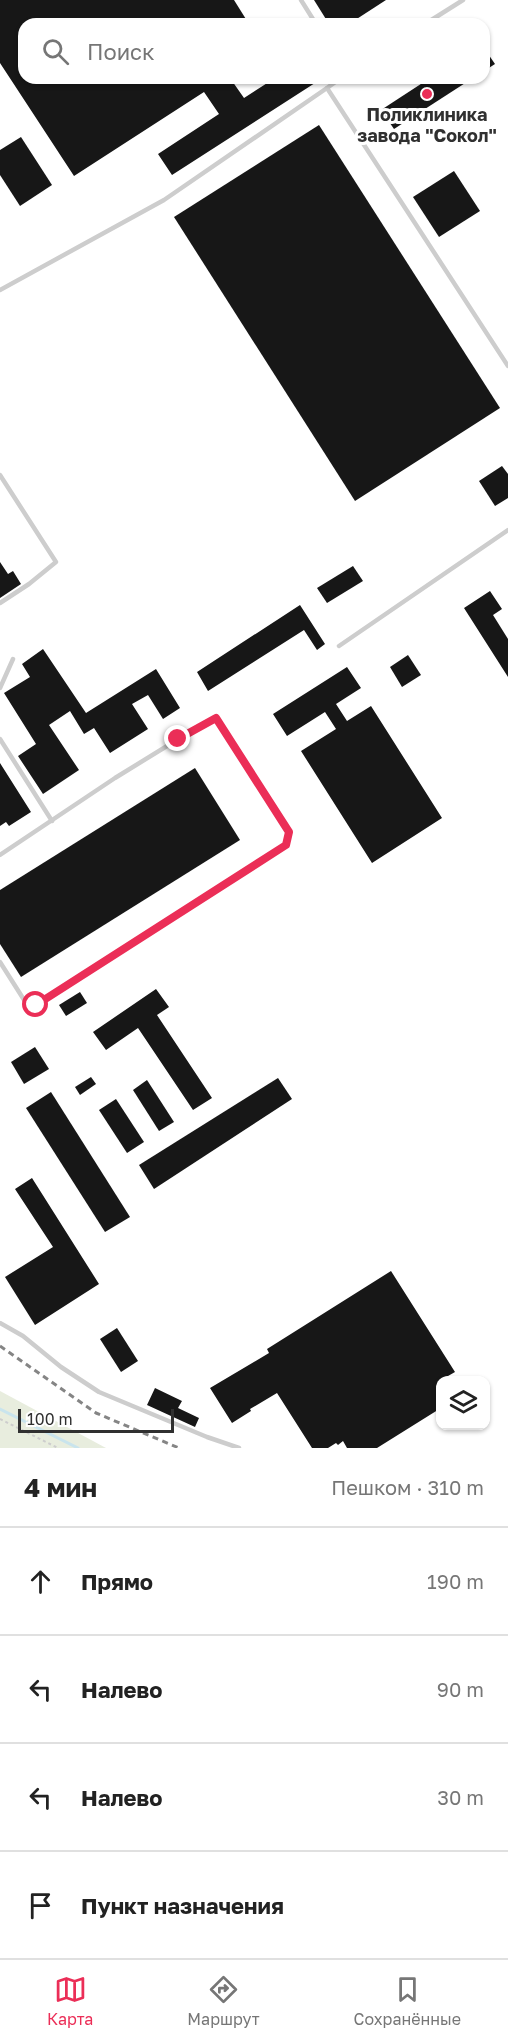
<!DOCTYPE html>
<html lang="ru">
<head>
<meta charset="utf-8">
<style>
  :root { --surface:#fff; --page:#f2f2f2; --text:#222; --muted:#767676; --line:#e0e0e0; --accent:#eb2e57 }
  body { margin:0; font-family:"Golos Text",sans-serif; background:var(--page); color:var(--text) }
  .controls { position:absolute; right:18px; bottom:18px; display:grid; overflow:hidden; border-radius:12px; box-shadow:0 2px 4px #0004 }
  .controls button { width:54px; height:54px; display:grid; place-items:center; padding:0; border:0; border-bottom:2px solid var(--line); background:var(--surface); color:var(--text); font:30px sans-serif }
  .scale { position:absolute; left:18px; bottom:15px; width:156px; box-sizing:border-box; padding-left:6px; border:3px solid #303030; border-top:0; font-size:16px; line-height:21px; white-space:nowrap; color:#303030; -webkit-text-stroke:4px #fff; paint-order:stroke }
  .stop { position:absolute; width:18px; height:18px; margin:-14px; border:4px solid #eb2e57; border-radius:50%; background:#fff }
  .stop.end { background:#eb2e57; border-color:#fff; box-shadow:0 2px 6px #0008 }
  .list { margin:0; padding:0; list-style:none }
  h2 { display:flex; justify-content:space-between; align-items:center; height:78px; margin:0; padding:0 24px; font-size:26px }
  h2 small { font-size:20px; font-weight:400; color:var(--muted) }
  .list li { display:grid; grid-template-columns:39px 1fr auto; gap:18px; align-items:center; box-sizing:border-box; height:108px; padding:0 24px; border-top:2px solid var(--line) }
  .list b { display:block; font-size:22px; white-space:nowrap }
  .list em { font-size:20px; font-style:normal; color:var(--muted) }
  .icon { flex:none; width:33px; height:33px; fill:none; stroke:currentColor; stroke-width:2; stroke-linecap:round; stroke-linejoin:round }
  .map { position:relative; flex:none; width:508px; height:1448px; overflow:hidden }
  .search { position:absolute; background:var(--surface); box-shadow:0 2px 4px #0004; left:18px; right:18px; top:18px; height:66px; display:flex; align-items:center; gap:15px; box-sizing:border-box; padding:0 21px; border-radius:18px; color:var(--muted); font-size:22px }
  .sheet { height:510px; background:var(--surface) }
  nav { display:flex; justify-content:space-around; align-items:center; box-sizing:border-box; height:84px; border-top:2px solid var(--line); background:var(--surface); font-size:16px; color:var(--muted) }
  nav a { display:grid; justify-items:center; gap:3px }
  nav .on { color:var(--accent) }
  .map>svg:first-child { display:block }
</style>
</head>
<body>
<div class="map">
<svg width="508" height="1448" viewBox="0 0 508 1448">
  <rect width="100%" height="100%" fill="#fff"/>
  <path fill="#e8edde" d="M0,1391L106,1448H0Z"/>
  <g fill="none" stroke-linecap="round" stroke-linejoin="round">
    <path stroke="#c9e4ed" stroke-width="3" d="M0,1409L78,1448"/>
  </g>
  <g fill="#171717">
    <path d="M0,0H234L249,24H24V78H230L244,98L275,78H311L315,83L172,175L158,154L219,114L204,92L74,176L0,63Z"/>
    <path d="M314,0H386L349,24H329Z"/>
    <path d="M484,48L495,64L484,71Z"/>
    <path d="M430,78H473L394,129L381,110Z"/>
    <path d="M319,125L500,408L355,501L174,217Z"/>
    <path d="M21,137L52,185L20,206L0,175V150Z"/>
    <path d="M454,171L480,211L439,237L413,197Z"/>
    <path d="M502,466L508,474V498L495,506L479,481Z"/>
    <path d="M0,562L8,574L13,571L21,584L0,598Z"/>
    <path d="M353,566L363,581L327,603L317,588Z"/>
    <path d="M490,591L502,609L493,615L508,639V677L464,608Z"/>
    <path d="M300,605L325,644L317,650L304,630L208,691L197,672Z"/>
    <path d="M43,649L86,713L156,669L180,708L163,719L148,695L132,704L148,729L110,753L94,728L84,734L70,711L49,725L79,770L43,794L18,756L36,744L4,693L30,677L22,664Z"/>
    <path d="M408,655L421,675L402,687L390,667Z"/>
    <path d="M347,667L361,688L336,704L347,721L371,706L442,818L372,863L301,751L336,729L325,712L287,736L273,714Z"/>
    <path d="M0,763L31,812L9,826L6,822L0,826Z"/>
    <path d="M195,768L240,840L21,977L0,944V890Z"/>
    <path d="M156,989L169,1007L157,1015L212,1098L193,1110L138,1028L106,1050L93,1032Z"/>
    <path d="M80,992L87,1003L66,1016L59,1005Z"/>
    <path d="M35,1047L49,1069L24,1084L11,1062Z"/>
    <path d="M91,1077L96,1084L80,1095L75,1087Z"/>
    <path d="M278,1078L292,1099L154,1189L139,1165Z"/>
    <path d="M147,1080L174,1122L159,1131L133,1090Z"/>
    <path d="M51,1092L130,1217L105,1232L26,1108Z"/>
    <path d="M116,1099L144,1142L127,1153L99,1110Z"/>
    <path d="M32,1178L99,1284L35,1325L5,1277L53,1247L15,1189Z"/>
    <path d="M391,1271L455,1372L441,1380V1408L377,1448H347L343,1441L338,1445L336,1443L328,1448H312L277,1393L250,1409L251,1411L232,1423L210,1388L269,1353L267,1349Z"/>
    <path d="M117,1328L138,1361L121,1372L100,1339Z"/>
    <path d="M155,1388L182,1401L178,1408L199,1418L195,1427L147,1405Z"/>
  </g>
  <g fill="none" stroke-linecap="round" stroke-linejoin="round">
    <path stroke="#cdcdcd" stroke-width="2" stroke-dasharray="3 3" stroke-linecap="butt" d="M0,1419L58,1448"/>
    <g stroke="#cdcdcd" stroke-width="4.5">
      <path d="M301,0L316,24"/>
      <path d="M425,24L463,0"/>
      <path d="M341,78L327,88L508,366"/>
      <path d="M0,290L164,200L327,88"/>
      <path d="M0,475L56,562L29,584L0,603"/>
      <path d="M339,646L508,530"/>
      <path d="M0,688L13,659"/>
      <path d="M0,739L52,821"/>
      <path d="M0,855L115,778L206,722L216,718L289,832L286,845L36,1005L26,1003L0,962"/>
      <path d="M0,1323L23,1336L61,1367L99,1392L207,1437L239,1448"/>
    </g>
    <path stroke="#858585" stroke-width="3" stroke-dasharray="6 4.5" stroke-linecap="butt" d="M0,1346L96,1413L179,1448"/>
  </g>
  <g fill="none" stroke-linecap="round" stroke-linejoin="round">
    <path stroke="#eb2e57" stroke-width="8" d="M36,1005L286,845L289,832L216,718L178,739"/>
  </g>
  <circle fill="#eb2e57" stroke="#fff" stroke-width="2" cx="427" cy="94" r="6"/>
  <g text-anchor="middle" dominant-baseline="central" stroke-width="6" stroke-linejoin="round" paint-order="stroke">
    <g font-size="18" font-weight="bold" fill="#303030" stroke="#fff">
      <text x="427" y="114">Поликлиника<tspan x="427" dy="21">завода "Сокол"</tspan></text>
    </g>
  </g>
</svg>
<div class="controls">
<button><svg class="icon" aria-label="layers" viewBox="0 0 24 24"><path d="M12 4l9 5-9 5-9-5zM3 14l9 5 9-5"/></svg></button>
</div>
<div class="scale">100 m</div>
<div class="stop" style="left:36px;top:1005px"></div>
<div class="stop end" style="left:178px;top:739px"></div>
<div class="search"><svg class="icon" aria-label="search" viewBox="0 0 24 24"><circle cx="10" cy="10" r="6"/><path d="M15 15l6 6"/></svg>Поиск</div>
</div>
<section class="sheet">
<h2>4 мин<small>Пешком · 310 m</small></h2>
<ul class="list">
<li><svg class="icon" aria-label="ahead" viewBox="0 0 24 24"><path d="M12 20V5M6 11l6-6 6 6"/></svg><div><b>Прямо</b></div><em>190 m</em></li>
<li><svg class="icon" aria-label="left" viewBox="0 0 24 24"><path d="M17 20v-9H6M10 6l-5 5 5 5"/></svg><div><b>Налево</b></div><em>90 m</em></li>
<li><svg class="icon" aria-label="left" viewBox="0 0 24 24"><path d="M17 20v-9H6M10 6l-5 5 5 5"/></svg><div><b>Налево</b></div><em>30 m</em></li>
<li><svg class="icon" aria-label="arrive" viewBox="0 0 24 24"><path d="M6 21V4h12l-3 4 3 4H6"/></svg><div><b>Пункт назначения</b></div></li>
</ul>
</section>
<nav>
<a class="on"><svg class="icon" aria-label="map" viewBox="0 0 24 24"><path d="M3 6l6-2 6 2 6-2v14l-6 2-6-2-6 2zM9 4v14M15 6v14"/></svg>Карта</a>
<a><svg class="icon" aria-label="directions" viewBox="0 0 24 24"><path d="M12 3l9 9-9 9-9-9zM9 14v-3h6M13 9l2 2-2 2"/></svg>Маршрут</a>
<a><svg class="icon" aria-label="saved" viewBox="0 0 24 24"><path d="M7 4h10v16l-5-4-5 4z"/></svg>Сохранённые</a>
</nav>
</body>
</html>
